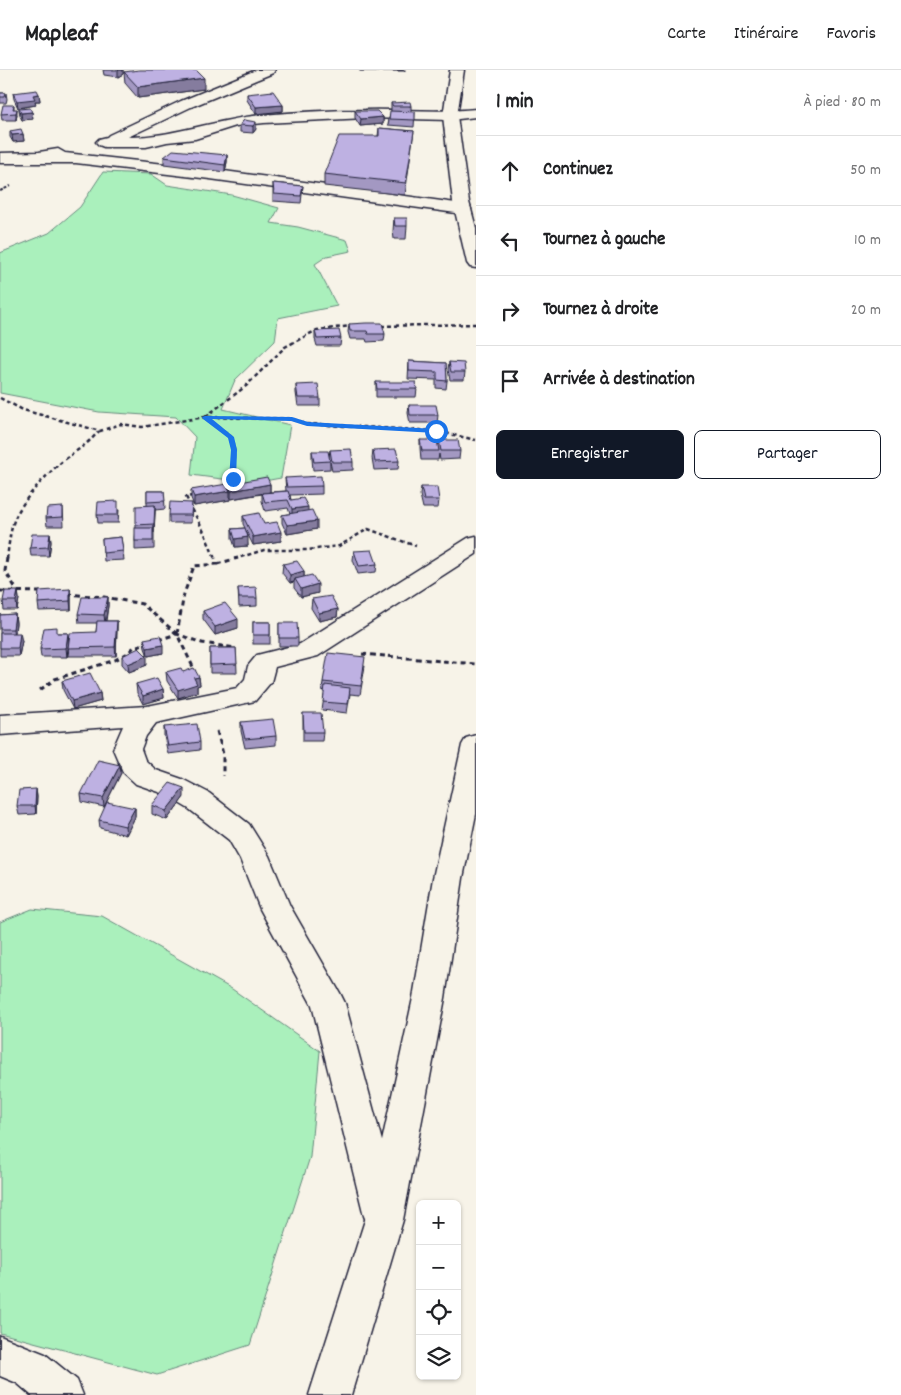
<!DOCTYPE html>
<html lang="fr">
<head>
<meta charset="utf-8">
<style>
  :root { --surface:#fff; --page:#f6f6f6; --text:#202124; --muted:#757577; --line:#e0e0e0; --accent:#111827 }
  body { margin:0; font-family:Dekko,sans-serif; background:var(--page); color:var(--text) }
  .controls { position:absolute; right:15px; bottom:15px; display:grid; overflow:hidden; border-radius:8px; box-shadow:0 1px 4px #0004 }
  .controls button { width:45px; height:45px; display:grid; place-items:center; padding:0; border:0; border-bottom:1px solid var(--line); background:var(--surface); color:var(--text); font:25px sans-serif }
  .stop { position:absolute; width:15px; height:15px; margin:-11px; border:4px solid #1a73e8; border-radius:50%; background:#fff }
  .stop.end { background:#1a73e8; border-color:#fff; box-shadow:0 1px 5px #0008 }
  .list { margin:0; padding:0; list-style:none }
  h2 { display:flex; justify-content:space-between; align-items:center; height:65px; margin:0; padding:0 20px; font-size:21px }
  h2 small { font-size:16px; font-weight:400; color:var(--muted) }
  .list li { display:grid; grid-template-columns:32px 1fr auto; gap:15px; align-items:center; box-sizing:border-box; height:70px; padding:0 20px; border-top:1px solid var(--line) }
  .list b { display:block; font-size:19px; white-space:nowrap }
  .list em { font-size:16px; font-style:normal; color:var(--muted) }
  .actions { display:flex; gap:10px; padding:15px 20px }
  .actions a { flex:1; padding:11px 0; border:1px solid var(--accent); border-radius:8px; text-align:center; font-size:18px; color:var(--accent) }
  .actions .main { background:var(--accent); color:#fff }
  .icon { flex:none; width:28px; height:28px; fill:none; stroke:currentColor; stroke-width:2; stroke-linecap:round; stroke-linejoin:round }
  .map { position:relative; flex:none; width:476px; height:1325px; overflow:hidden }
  header { display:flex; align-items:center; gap:30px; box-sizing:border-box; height:70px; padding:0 25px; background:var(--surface); border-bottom:1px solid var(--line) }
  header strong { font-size:24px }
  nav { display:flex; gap:28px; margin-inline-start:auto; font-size:18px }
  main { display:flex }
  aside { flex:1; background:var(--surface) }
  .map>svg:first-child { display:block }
</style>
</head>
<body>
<header>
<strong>Mapleaf</strong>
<nav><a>Carte</a><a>Itinéraire</a><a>Favoris</a></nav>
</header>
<main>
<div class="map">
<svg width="476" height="1325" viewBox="0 0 476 1325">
  <rect width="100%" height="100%" fill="#f7f3e8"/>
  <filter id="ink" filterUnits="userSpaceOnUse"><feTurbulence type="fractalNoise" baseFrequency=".02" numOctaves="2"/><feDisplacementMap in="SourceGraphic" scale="10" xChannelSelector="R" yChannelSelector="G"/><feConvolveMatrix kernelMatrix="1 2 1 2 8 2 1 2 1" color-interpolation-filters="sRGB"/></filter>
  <g filter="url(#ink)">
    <g fill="#aaf0bc" stroke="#66897c">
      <path d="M103,102L151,104L167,115L232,125L279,138L271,153L298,157L347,170L351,181L327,186L315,194L337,236L278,248L275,271L235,310L223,339L290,355L281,408L253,413L191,405L195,367L176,347L99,342L0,323V183L49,163L80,137Z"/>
      <path d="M32,839L102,846L232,919L320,981L310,1087L250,1275L157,1305L0,1263V852Z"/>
    </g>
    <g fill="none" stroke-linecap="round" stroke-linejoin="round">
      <defs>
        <g id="street">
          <path d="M256,0H275L273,3L191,37L128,67C174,67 217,49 262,45C296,42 331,40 365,40C403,39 439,43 476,39V47L450,50L366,48L264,53L236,56L195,69L167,72L146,77H104L99,75L96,72L99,69L107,67L109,65L181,31Z"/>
          <path d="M58,79L65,83L210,99L463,134L469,135L471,139L469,143L463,144L210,109L76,93H0V83L39,82Z"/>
          <path d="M476,466V484L318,586L275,597L271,612L255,631L156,653L146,666L141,679L145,690L156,700L182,709L209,723L249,754L269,786L290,836L340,923L345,933L402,1146L396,1159L383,1164L370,1159L364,1146L312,935L260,839L240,789L229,770L189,739L162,723L136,714L123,702L113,679L123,656L0,665V645L147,636L237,618L245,609L248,596L257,585L300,574L468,468Z"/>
          <path d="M0,1266L45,1284L77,1310L83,1325H31L17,1313L0,1306Z"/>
        </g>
        <g id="secondary">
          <path d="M450,0H464L457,46L469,132L476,158V198L470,197L467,193L453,132L443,46Z"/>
          <path d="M476,665V744L463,808L445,928L403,1150L351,1325H309L365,1150L413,928L433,808L462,675L466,668Z"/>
        </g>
      </defs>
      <use href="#street" stroke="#22223b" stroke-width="3"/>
      <use href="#secondary" stroke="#22223b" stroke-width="3"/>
      <path stroke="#22223b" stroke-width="2" stroke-dasharray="3 2" stroke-linecap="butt" d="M0,121L11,116"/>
      <g stroke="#22223b" stroke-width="2.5" stroke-dasharray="4 3" stroke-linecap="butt">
        <path d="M381,256L476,254"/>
        <path d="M0,328L23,340L100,361L121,354L142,357L205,347L292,349L307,354L436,361L476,370"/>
        <path d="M232,417L234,380L231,367L205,347L246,316L285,277L317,260L352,256"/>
        <path d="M193,426L186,427L205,464L215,489"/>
        <path d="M7,489C9,474 10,457 17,444C27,425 47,404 63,391C78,379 86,376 99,361"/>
        <path d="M234,489L264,480H308L339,476L368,459L416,476"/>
      </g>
      <g stroke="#22223b" stroke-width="3" stroke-dasharray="5 4" stroke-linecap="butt">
        <path d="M7,488L5,501L17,520"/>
        <path d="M217,494L238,488"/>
        <path d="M0,521L40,522"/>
        <path d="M67,524L104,527L142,534L177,564L195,601"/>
        <path d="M177,564L184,524L194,496L217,494L215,488"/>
        <path d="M158,570L177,564L202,573L236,578"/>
        <path d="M362,584L476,594"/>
        <path d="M40,620L55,609L115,590L128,583L134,577L147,573"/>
        <path d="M217,661L223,684V706"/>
      </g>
      <use href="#street" fill="#f7f3e8" fill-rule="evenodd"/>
      <use href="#secondary" fill="#f7f3e8" fill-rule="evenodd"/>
    </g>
    <g fill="#a398c2" stroke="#22223b">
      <path d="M103,0H123V4L118,7L104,5Z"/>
      <rect x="360" y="0" width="45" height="1"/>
      <path d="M124,2L204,19L138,28L125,13Z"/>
      <path d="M0,23H6L7,29L6,33H0Z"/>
      <path d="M13,23L39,24L40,31H35L36,35L18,38L14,29Z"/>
      <path d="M247,24L283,35V41L256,44L247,30Z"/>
      <path d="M391,33L411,36V42H415L414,57L388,55L389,49L391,41Z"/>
      <path d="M14,35V39L17,45L16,50H2L1,44Z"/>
      <path d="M19,39L32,42L33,49L22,50L20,46Z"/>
      <path d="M355,41L383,47V54L360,56L355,48Z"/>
      <path d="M244,50L256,59L253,63L240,62V55Z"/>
      <path d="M379,58L414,61L405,125L324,116V104L378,66Z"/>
      <path d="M10,61L23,64L24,71L13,72L10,67Z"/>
      <path d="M227,85V92L225,102L164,94V87Z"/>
      <path d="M273,113L303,116L301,133L273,131Z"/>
      <path d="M394,148L407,156L406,169H394L393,161Z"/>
      <path d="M349,254L385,264L384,271L367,272L366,269H350L348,262Z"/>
      <path d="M315,261L341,268L340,276H317L315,269Z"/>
      <path d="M409,291L446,293L447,311L446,319L436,318V310L408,309Z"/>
      <path d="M449,292L465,302L464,310H450L448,300Z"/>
      <path d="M376,312L417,319L416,327H376Z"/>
      <path d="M296,315L320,328V336H298L296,323Z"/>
      <path d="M409,335L438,345L437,353H410L408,343Z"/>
      <path d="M420,370L438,375L439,370L460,381L459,389L440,390L439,384L438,390H421L420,378Z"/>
      <path d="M330,380L353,392V400L332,401L330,392V399L313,400L312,389V381L329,387Z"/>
      <path d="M373,380L399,391L398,399L374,400L372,388Z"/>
      <path d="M285,408L322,416V424L290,425L291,430L308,441L317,459L287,464L282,453V445L290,444L288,438L265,441L262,431V424L231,429L230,427V430L194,436L191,428V420L228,417V414H270V422L286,421Z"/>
      <path d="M421,417L439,430L438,438H423L420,425Z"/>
      <path d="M147,421H164L165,439L155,440L154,463V479L135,480V471L136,455L147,436Z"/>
      <path d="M192,433L191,453H169V445Z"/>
      <path d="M63,437L64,456H47L46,448Z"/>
      <path d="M119,440L118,453H98L97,445Z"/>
      <path d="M243,446L264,454L281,471L253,475L246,461L248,476L235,477L232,468V459L245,458L243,454Z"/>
      <path d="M50,464L51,472L49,486H31L30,478Z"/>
      <path d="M121,467L124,490L104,491L102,469Z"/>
      <path d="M354,481L377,494L376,502L358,504L353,490Z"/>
      <path d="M283,494L304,501V507L318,523L301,527L294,518V512L290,513L282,503Z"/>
      <path d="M238,518L257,528V536L239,537Z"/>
      <path d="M70,519L71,528V540L39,541L38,533Z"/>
      <path d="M18,521L19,529L17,540H4L3,531Z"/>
      <path d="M108,527V536L106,551H117V559L116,586H69L68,578L96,562L97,553H79L78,544Z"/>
      <path d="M312,529L338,539L337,547L319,551L311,538Z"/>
      <path d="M203,541L238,558L215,565L203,549Z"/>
      <path d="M15,544L16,553L15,563L22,571L19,586H0V545Z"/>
      <rect x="253" y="552" width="17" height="22"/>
      <path d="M279,553L298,568V576H279Z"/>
      <path d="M57,563H68L69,571L67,587H41L40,579Z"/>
      <path d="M144,569L163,583L148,586L145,578Z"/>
      <path d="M210,578H236L237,603H210Z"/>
      <path d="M122,586L147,595L129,602L122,594Z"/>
      <path d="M365,596L360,625L350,624L347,643L322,640L325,621L322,620L323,612Z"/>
      <path d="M166,602H183L199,607L200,615L197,616V622L178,628L167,611Z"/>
      <path d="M62,611L100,623L101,631L73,639L63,620Z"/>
      <path d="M136,614L163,619L164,628L143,634L137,623Z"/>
      <path d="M303,643L323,662L322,671H303Z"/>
      <path d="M241,652L276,666V675L245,678L241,661Z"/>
      <path d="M164,657L200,672V680L168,684L164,666Z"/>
      <path d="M121,703L104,737L82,732L81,724Z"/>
      <path d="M36,719L37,727L36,744L19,745L17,736Z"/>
      <path d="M184,727L167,750L152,744V735Z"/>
      <path d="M135,738V747L126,765L100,758L99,750Z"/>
    </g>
    <g fill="#857c9e" stroke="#22223b">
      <path d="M119,0H123V4L118,7V1Z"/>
      <path d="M204,8V19L138,28V17Z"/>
      <path d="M39,24L40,31H35L36,35L18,38L17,31L33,25Z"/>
      <path d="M283,35V41L256,44V37Z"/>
      <path d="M17,39V45L16,50V43Z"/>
      <path d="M32,42L33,49L22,50L21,43Z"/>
      <path d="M383,47V54L360,56L361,49Z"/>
      <path d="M256,52V59L253,63V56Z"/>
      <path d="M23,64L24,71L13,72L12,65Z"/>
      <path d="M227,85V92L225,102V95Z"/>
      <path d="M270,414V422L231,429V421Z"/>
      <path d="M230,421V430L194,436V427Z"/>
      <path d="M155,435V444L154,463V454Z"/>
      <path d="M308,437V445L292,447V439Z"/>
      <path d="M317,451V459L287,464V455Z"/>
      <path d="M281,462V471L253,475V467Z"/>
      <path d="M50,464L51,472L49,486L48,477Z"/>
      <path d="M248,467V476L235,477V469Z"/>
      <path d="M304,501V509H295L294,512L290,513V505Z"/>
      <path d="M318,514V523L301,527V519Z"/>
      <path d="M70,519L71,528V540L70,531Z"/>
      <path d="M18,521L19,529L17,540L16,531Z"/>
      <path d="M108,527V536L105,553L104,545Z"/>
      <path d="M338,539L337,547L319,551V543Z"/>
      <path d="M15,544L16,553L14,568L13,559Z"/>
      <path d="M238,549V558L215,565V557Z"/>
      <path d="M117,551V559L116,586L115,577Z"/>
      <path d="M20,563L22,571L19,586L18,578Z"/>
      <path d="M68,563L69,571L67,587L66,578Z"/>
      <path d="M163,575V583L148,586L147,578Z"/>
      <path d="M147,586V595L129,602L128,594Z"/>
      <path d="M199,607L200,615L197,616V622L178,628V620L194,608Z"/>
      <path d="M163,619L164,628L143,634V626Z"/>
      <path d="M100,623L101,631L73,639L72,631Z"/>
      <path d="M120,695L121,703L104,737L103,728Z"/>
      <path d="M184,718V727L167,750L166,741Z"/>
      <path d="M36,719L37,727L36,744L35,736Z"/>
      <path d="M135,738V747L126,765L125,756Z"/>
    </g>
    <g fill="#beb1e2" stroke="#22223b">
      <path d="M139,0H196L204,8L138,17L124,2Z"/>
      <path d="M37,20L39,24L33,25L35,29L17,31L13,23Z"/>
      <path d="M273,21L283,35L256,37L247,24Z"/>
      <path d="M0,23H6L5,27H0Z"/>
      <path d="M410,32L411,36H393L391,33Z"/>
      <path d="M3,35H14L13,39H17L16,43L1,44Z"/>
      <path d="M30,38L32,42L21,43L19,39Z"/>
      <path d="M355,41H377L383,47L361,49Z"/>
      <path d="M390,41L415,42V50L389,49Z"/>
      <path d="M244,50L256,52L253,56L240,55Z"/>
      <path d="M379,58L414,61L406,113L324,104L339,66H379Z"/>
      <path d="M21,59L23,64L12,65L10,61Z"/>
      <path d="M173,80L227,85L225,95L164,87Z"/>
      <path d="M273,113L303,116L301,126L274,124Z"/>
      <path d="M394,148H407V156H395Z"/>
      <path d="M366,253H382L385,264H368L367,261H350L349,254Z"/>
      <path d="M339,260L341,268L317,269L315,261Z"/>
      <path d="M409,291L446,293L447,311L437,310V302L409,301Z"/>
      <path d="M449,292L464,293L465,302H451Z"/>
      <path d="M376,312H416L417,319H377Z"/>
      <path d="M318,314L320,328H298L296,315Z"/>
      <path d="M409,335H436L438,345H410Z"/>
      <path d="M420,370H437L439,381H422Z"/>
      <path d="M439,370H458L460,381H441Z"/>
      <path d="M351,379L353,392H332L330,380Z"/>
      <path d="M396,379L399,391L375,392L373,380Z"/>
      <path d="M312,381H328L330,391L314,392Z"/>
      <path d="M321,406L322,416L287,417L285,408Z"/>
      <path d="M267,407L270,414L231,421L228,414Z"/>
      <path d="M227,414L230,421L194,427L191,420Z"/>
      <path d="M421,417H437L439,430H424Z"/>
      <path d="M147,421H164L165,431L147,432Z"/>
      <path d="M288,421L291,430L303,428L308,437L292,439L288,430L265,432L262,423Z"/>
      <path d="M118,431V445H97L98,432Z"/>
      <path d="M170,432L192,433L191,445H169Z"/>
      <path d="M155,435L154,454L136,455V436Z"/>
      <path d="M63,437V447L46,448L47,438Z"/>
      <path d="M312,440L317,451L287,455L282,445Z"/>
      <path d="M259,443L264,454L277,452L281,462L253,467L243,446Z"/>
      <rect x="135" y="458" width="18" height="13"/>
      <path d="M245,458L248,467L235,469L232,459Z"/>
      <path d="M32,464H50L48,477L30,478Z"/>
      <path d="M121,467L123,481L103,483L102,469Z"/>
      <path d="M372,480L377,494L359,496L354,481Z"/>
      <path d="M297,491L304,501L290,505L283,494Z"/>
      <path d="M312,505L318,514L301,519L295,509Z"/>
      <path d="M256,517L257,528H239L238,518Z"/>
      <path d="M70,519V531L38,533L39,521Z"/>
      <path d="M5,521H18L16,531H3Z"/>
      <path d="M331,526L338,539L319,543L312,529Z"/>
      <path d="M82,527H108L104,545L78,544Z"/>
      <path d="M225,533L238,549L215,557L203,541Z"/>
      <path d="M15,544L13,559H0V545Z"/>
      <path d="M97,551H117L115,577L68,578L70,563L96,562Z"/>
      <rect x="253" y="552" width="17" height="13"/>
      <path d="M279,553H297L298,568H279Z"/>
      <path d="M57,557V563H68L66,578L40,579L44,558Z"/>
      <path d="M0,563H20L18,578H0Z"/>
      <path d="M160,566L163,575L147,578L144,569Z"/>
      <path d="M139,578L147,586L128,594L122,586Z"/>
      <path d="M210,578H236L237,594L210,595Z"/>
      <path d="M328,583L365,587L361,616L323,612Z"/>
      <path d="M181,598L183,602L194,598L199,607L194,608L197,614L178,620L166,602Z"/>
      <path d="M90,603L100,623L72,631L62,611Z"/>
      <path d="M157,608L163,619L143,626L136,614Z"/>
      <path d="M325,615L350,618L348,634L323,632Z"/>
      <path d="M303,643H321L323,662H304Z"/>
      <path d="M273,649L276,666L245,669L241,652Z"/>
      <path d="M197,654L200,672L168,676L164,657Z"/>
      <path d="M98,690L120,695L103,728L81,724Z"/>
      <path d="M170,713L184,718L166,741L152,735Z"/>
      <path d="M36,719L35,736H17L19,720Z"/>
      <path d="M107,732L135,738L125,756L99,750Z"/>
    </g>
  </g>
  <path fill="#1a73e8" d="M205,346L292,347L308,352L436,359L439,361L436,363L307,356L291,351L212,349L234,367L237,380L236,409L233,411L229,409L231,380L228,368L203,349L202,347Z"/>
</svg>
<div class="controls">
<button>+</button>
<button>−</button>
<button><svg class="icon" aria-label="locate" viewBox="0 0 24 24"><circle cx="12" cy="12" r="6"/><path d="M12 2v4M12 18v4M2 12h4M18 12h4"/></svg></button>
<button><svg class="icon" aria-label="layers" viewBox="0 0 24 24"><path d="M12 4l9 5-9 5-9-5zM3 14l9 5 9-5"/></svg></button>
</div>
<div class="stop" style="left:436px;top:361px"></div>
<div class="stop end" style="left:233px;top:409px"></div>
</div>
<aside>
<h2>1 min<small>À pied · 80 m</small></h2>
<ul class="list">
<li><svg class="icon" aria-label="ahead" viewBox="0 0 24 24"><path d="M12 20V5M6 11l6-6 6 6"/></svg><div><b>Continuez</b></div><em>50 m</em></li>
<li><svg class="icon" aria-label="left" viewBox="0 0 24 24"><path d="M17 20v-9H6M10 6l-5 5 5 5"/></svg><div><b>Tournez à gauche</b></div><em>10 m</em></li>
<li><svg class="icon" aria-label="right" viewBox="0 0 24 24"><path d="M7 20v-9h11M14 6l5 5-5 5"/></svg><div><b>Tournez à droite</b></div><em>20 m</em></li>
<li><svg class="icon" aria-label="arrive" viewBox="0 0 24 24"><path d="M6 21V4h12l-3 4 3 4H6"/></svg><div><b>Arrivée à destination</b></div></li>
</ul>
<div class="actions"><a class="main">Enregistrer</a><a>Partager</a></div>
</aside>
</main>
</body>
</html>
